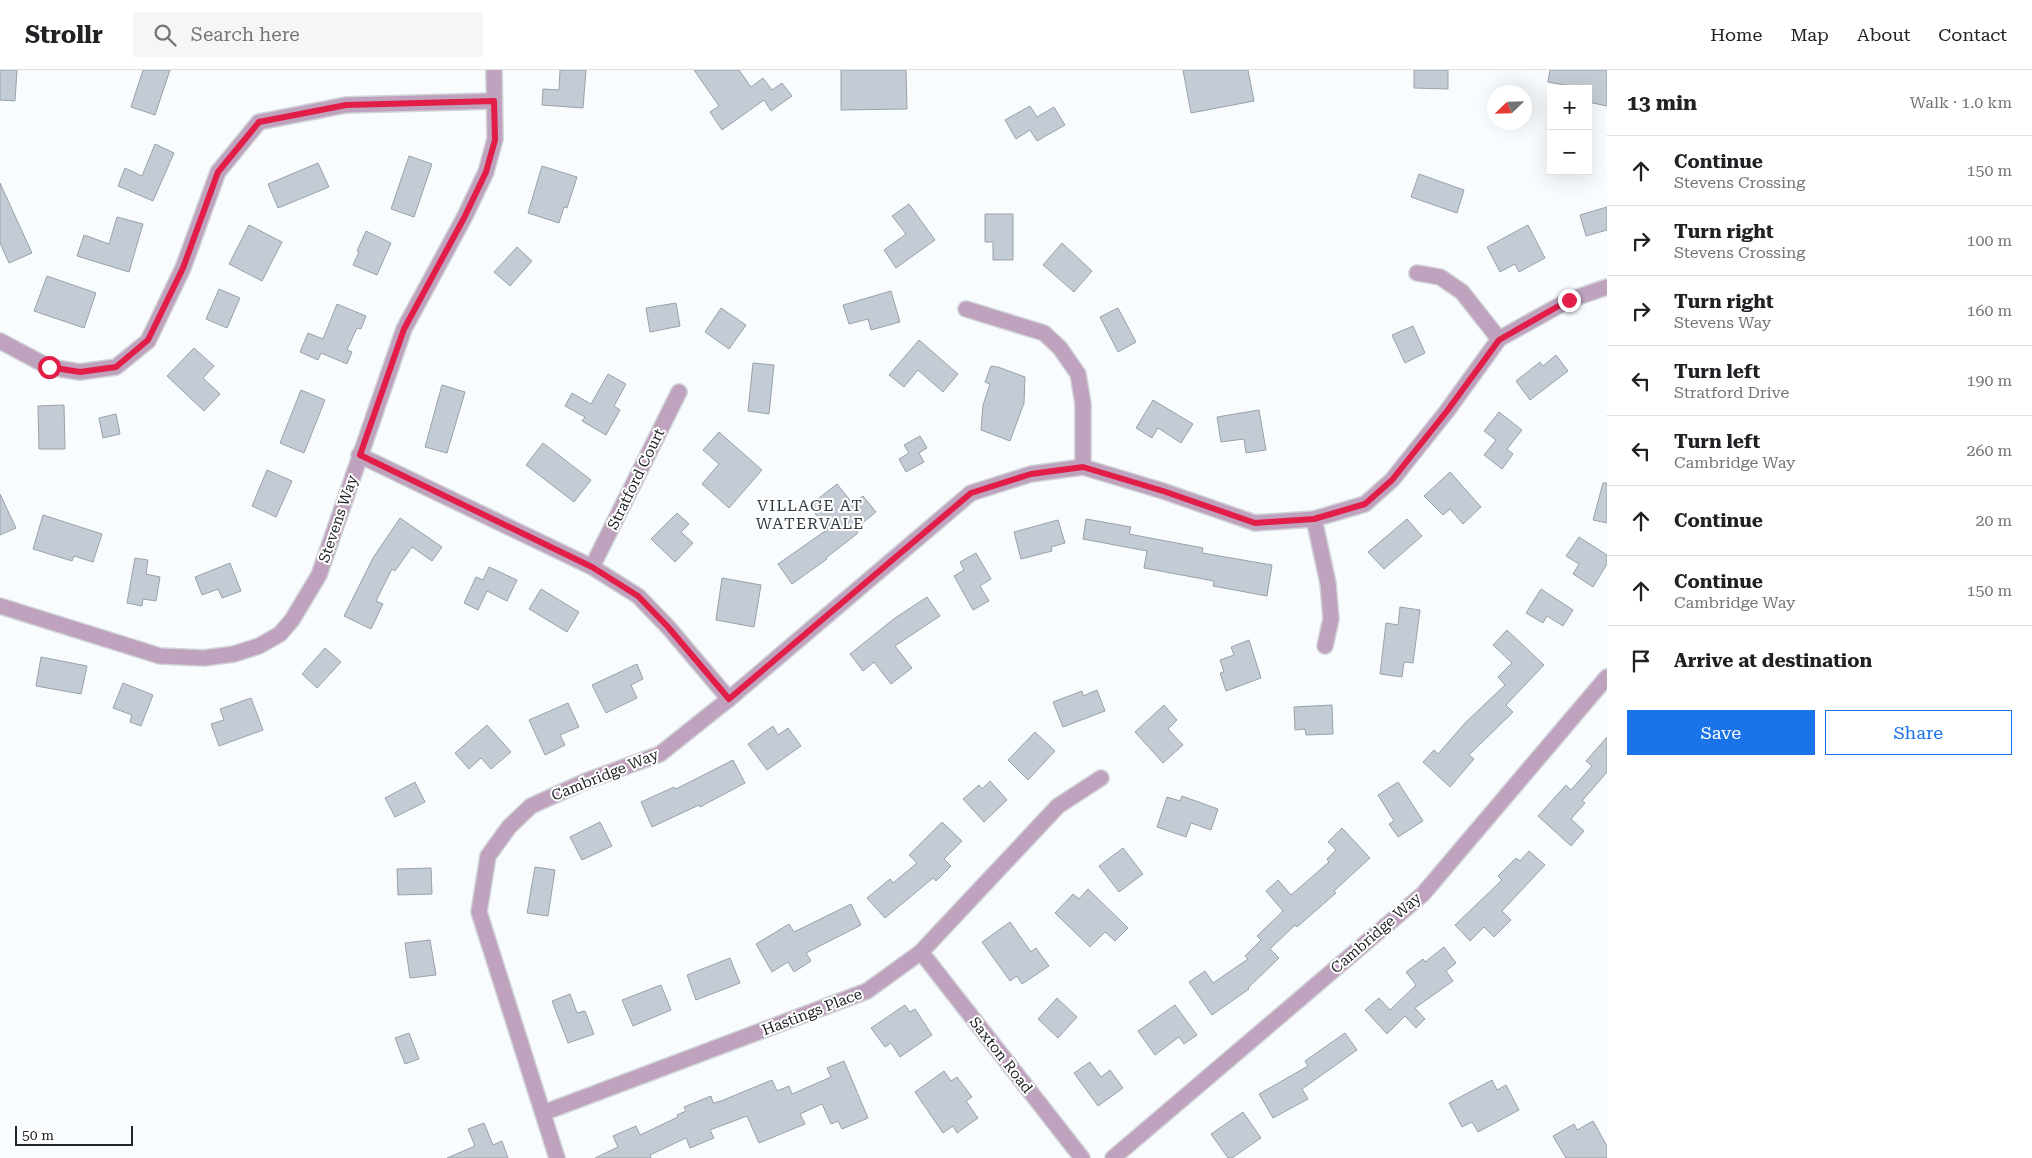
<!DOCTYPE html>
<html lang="en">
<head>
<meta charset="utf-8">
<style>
  :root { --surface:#fff; --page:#f6f6f6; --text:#202124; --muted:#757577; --line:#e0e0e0; --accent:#1a73e8 }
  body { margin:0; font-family:"Roboto Serif",serif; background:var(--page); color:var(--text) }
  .controls { position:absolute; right:15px; top:15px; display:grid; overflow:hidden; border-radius:0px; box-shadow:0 5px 20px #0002 }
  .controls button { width:45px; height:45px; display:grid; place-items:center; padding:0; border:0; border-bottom:1px solid var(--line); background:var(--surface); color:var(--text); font:25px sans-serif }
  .compass { position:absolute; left:1487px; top:15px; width:45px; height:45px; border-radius:50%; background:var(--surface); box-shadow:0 5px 20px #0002; rotate:247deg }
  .scale { position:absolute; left:15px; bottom:12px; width:118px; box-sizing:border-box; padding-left:5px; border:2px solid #222528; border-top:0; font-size:14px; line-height:18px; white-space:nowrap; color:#222528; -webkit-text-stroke:4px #fff; paint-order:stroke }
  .stop { position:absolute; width:15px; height:15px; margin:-11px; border:4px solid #e11d48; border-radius:50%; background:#fff }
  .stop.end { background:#e11d48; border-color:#fff; box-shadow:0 1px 5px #0008 }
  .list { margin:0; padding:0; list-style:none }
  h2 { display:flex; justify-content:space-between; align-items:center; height:65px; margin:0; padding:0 20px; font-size:21px }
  h2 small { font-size:16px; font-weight:400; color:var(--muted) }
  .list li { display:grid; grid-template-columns:32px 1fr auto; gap:15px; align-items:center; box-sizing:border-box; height:70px; padding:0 20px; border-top:1px solid var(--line) }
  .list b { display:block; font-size:19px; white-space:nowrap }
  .list p { margin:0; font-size:16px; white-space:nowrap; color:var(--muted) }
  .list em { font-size:16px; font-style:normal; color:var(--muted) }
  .actions { display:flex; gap:10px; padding:15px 20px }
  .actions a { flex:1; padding:11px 0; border:1px solid var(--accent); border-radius:0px; text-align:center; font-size:18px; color:var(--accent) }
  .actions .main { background:var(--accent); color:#fff }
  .icon { flex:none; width:28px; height:28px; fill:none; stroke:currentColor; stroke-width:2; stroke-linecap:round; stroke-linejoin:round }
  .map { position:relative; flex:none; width:1607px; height:1088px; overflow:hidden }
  header { display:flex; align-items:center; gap:30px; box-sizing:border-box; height:70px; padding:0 25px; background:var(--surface); border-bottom:1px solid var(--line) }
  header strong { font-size:24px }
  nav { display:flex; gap:28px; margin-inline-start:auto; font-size:18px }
  .search { width:350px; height:45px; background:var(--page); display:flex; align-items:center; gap:12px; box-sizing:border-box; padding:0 18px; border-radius:0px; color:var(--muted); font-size:19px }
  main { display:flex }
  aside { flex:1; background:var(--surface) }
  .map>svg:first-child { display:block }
</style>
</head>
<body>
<header>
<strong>Strollr</strong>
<div class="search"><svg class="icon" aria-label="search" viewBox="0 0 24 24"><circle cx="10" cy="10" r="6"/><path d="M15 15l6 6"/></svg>Search here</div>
<nav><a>Home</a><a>Map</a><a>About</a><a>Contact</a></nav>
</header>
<main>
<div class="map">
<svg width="1607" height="1088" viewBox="0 0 1607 1088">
  <rect width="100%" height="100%" fill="#f8fcff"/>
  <g fill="#c3ccd4" stroke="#99a1a9">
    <path d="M0,0H17L15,31L0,30Z"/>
    <path d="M143,0H170L155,45L131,37Z"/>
    <path d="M560,0H586L583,38L542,35L543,19L559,20Z"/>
    <path d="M694,0H739L751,17L763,8L772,20L782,13L792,26L771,41L764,30L722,60L710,42L719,36Z"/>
    <path d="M841,0H906L907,39L841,40Z"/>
    <path d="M1183,0H1248L1254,31L1191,43Z"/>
    <path d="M1414,0H1448V19L1414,18Z"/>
    <path d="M1550,0H1607V36L1588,32V19L1548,12Z"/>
    <path d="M1030,36L1037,47L1054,37L1065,55L1037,71L1030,60L1016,69L1005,50Z"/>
    <path d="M155,74L174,83L153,131L118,116L125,98L142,106Z"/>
    <path d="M409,86L432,94L414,147L391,139Z"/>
    <path d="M318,93L329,117L278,138L268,114Z"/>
    <path d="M542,96L577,107L567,138L564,137L559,153L528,143Z"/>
    <path d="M1419,104L1464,120L1457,143L1411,127Z"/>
    <path d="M0,113L32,183L9,193L0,173Z"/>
    <path d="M909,134L935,170L896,198L884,180L906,164L892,146Z"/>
    <path d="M1607,137V160L1586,166L1580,145Z"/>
    <path d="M985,144H1013V190H993V172H985Z"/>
    <path d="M117,147L143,154L129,202L77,186L84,165L109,174Z"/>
    <path d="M249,155L282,172L262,211L229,194Z"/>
    <path d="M1528,155L1545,188L1519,202L1515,194L1500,202L1487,177Z"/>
    <path d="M366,161L391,173L377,205L353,195L359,182L357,181Z"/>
    <path d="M1062,173L1092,201L1074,222L1043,195Z"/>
    <path d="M517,177L532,191L510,216L494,202Z"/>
    <path d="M47,206L96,223L84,258L34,241Z"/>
    <path d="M219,219L240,228L227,258L206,249Z"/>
    <path d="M891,221L900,252L871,260L868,249L849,254L843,235Z"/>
    <path d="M676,233L680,256L650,262L646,238Z"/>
    <path d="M337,234L366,246L361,259L357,258L347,280L352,282L347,294L321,283L318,290L300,282L308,263L323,269Z"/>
    <path d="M721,238L746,255L729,279L705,262Z"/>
    <path d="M1118,238L1136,272L1118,282L1100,247Z"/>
    <path d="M1413,256L1425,283L1405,293L1392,265Z"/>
    <path d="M919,270L958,304L943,322L918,300L904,317L889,305Z"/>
    <path d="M194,278L214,296L203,308L220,324L204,341L167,306Z"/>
    <path d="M1556,285L1568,301L1530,330L1516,311L1540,292L1543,296Z"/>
    <path d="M753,293L774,295L769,344L748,341Z"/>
    <path d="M991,296L998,297L1025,307L1024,333L1010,371L981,360L983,335L990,314L985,312Z"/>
    <path d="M608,304L626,314L614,336L620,340L606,365L582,351L585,347L565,336L572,323L591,334Z"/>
    <path d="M442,315L465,322L447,383L425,377Z"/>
    <path d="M301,320L325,330L304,383L280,373Z"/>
    <path d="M1153,330L1193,354L1181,373L1158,358L1152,368L1136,358Z"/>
    <path d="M64,335L65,379H39L38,336Z"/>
    <path d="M1259,340L1266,380L1246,383L1244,369L1221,372L1217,347Z"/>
    <path d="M1499,342L1522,360L1507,379L1513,384L1502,399L1484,385L1496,370L1484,361Z"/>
    <path d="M116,344L120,364L103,368L99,348Z"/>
    <path d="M719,362L762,400L729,438L702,414L719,394L703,380Z"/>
    <path d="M920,366L927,378L919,383L924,392L906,402L899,389L909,383L904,375Z"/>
    <path d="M543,373L591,410L574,432L526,395Z"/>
    <path d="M267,400L292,411L276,447L252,436Z"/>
    <path d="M1450,402L1481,437L1463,454L1450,439L1443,445L1424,426Z"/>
    <path d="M1603,413H1607V453L1593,450Z"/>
    <path d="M837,414L853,434L863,426L876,442L855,459L858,463L826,488L827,489L792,514L778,494L828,459L809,436Z"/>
    <path d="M0,424L16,458L0,465Z"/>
    <path d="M677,443L689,454L681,462L693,473L675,492L651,469Z"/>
    <path d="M43,445L102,464L93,492L74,486L72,491L33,479Z"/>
    <path d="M400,448L442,477L432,491L412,477L395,501L392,499L376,531L383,534L371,559L344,546L373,488Z"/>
    <path d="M1086,449L1131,457L1129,464L1203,478L1202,483L1272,495L1267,526L1213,516L1214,511L1144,498L1147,481L1083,469Z"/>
    <path d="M1407,449L1422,466L1384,499L1368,482Z"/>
    <path d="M1058,450L1065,473L1051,477L1052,481L1021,489L1014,462Z"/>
    <path d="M1579,467L1607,485V494L1593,517L1573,504L1579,494L1566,486Z"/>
    <path d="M976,483L991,509L980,516L989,531L973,540L954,506L964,500L960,492Z"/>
    <path d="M135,488L148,490L146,504L160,507L156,531L143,529L142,536L127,533Z"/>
    <path d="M230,493L241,521L222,528L218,519L202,525L195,507Z"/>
    <path d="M489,497L517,510L507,531L487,521L478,540L464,533L476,507L483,510Z"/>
    <path d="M722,508L761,515L754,557L716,550Z"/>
    <path d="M541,519L579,542L567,562L529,539Z"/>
    <path d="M1541,519L1573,540L1563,556L1547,546L1543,553L1526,543Z"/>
    <path d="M927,527L940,546L895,576L912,598L891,614L874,592L863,601L850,584L895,548Z"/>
    <path d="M1400,537L1420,540L1413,593L1404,592L1402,607L1380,604L1386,553L1398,555Z"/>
    <path d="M1507,560L1544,595L1506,635L1513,642L1469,685L1474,689L1450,717L1423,692L1434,680L1438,684L1465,653L1505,615L1498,607L1512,593L1493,575Z"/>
    <path d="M1249,570L1261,608L1226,621L1220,603L1224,602L1220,590L1234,585L1231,577Z"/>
    <path d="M325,578L341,592L317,618L302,604Z"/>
    <path d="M41,587L87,596L81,624L36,616Z"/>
    <path d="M637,594L643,609L631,615L637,628L606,643L592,615Z"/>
    <path d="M123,613L153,625L141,656L130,652L132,645L113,638Z"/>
    <path d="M1097,620L1105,641L1063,657L1053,632L1082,621L1083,626Z"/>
    <path d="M251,628L263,660L219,676L211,654L224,650L220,639Z"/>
    <path d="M568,633L579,657L560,665L565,675L545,685L529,650Z"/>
    <path d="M1164,635L1177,650L1168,659L1183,675L1163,693L1135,662Z"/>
    <path d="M1332,635L1333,664L1306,665L1305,659L1295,660L1294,637Z"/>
    <path d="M487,655L511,682L491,699L481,688L469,699L455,683Z"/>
    <path d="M773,656L778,665L788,658L801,676L767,700L748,674Z"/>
    <path d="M1035,662L1055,681L1028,710L1008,690Z"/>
    <path d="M1607,667V702L1582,731L1585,733L1571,749L1584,761L1571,776L1538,746L1566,715L1571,720L1592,696L1586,691Z"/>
    <path d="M733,690L745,713L700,737L699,735L652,757L641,732L674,717L676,719Z"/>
    <path d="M990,711L1007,730L984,752L963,729L979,715L982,719Z"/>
    <path d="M415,712L425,732L395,747L385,728Z"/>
    <path d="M1398,712L1423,751L1398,767L1389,754L1394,751L1378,725Z"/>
    <path d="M1182,726L1218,739L1211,760L1191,753L1186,767L1157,757L1167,727L1180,731Z"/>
    <path d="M600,752L612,776L582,790L570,767Z"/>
    <path d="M942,752L962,771L944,789L951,796L936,811L933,808L885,848L867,828L890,809L893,813L917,793L909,785Z"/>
    <path d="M1342,758L1370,788L1334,821L1336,823L1297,857L1295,855L1270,879L1279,888L1248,918L1249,919L1212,945L1189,912L1205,901L1213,913L1248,889L1245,886L1261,870L1257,866L1283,841L1266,821L1278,810L1291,825L1329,792L1327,789L1336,780L1328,772Z"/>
    <path d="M1123,778L1143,804L1119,822L1099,796Z"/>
    <path d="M1529,781L1545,795L1502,841L1511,850L1494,867L1484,857L1470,871L1455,855L1502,810L1498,806L1516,788L1520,791Z"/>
    <path d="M535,797L555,800L548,846L527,843Z"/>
    <path d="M431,798L432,824L398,825L397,799Z"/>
    <path d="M1088,819L1128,858L1115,871L1105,862L1090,877L1055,843L1073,824L1079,829Z"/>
    <path d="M851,834L861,855L806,883L811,891L794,902L788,892L772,902L756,874L789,854L794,862Z"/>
    <path d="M1010,852L1031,882L1036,878L1049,896L1022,914L1017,906L1010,911L982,872Z"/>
    <path d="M430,870L436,905L410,908L405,873Z"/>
    <path d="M1444,877L1456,893L1446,901L1453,911L1415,938L1425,949L1416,958L1405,946L1387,964L1365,940L1379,928L1390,940L1416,915L1406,902L1423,889L1425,892Z"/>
    <path d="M730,888L740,913L696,930L687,905Z"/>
    <path d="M661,915L671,940L633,956L622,930Z"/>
    <path d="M570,924L577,943L585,941L594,964L568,973L552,931Z"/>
    <path d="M1057,928L1077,947L1058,968L1038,949Z"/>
    <path d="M905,935L910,942L915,939L932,965L900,987L891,973L885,977L871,958Z"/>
    <path d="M1175,935L1197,965L1184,974L1179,967L1155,985L1138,961Z"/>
    <path d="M409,963L419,989L405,994L395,968Z"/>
    <path d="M1345,963L1357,980L1302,1019L1308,1029L1273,1048L1259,1024L1308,996L1305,991Z"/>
    <path d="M844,991L868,1048L842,1059L838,1051L831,1054L822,1034L800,1044L805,1054L759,1073L747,1046L710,1060L714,1068L690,1078L686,1068L650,1085L651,1088H595L618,1077L613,1066L636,1056L640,1065L678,1047L677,1045L686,1041L684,1037L711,1026L713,1033L721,1031L772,1010L777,1021L789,1016L792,1024L831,1007L827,998Z"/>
    <path d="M1090,992L1101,1007L1110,1000L1123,1018L1098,1036L1074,1003Z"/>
    <path d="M944,1001L951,1011L957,1007L972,1027L966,1031L978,1048L957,1063L953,1056L943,1063L915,1022Z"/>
    <path d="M1492,1010L1497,1020L1506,1015L1519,1040L1478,1062L1472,1052L1462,1057L1449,1033Z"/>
    <path d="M1243,1042L1261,1068L1232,1088H1228L1211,1064Z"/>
    <path d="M1593,1051L1607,1076V1088H1566L1553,1066L1574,1054L1577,1060Z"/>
    <path d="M484,1053L493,1075L502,1071L508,1088H447L475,1076L468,1059Z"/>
  </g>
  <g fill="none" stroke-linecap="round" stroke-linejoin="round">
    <defs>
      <g id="street">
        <path d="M1417,203L1440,207L1462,222L1499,269"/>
        <path d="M966,239L1044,263L1060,278L1078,304L1083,334V397"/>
        <path d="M0,271L49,297L80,302L116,297L148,271L183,198L218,102L259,52L346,35L494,31"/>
        <path d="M359,385L592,497L638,526L668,557L729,629"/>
        <path d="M1314,449L1328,513L1331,549L1325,576"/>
        <path d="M592,497L679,322"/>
        <path d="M0,536L160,586L204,588L234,584L259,576L280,564L292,550L319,505L404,259L464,148L486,102L495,69L494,0"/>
        <path d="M921,882L1082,1088"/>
        <path d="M543,1043L867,921L921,882L1058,736L1101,708"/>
        <path d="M557,1088L479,842L488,786L509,757L531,736L586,711L660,684L729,629L971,423L1031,404L1083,397L1163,421L1255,453L1314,449L1365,434L1392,410L1447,341L1499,269L1569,230L1607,217"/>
        <path d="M1113,1088L1423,824L1607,607"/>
      </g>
    </defs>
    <use href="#street" stroke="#d1d5d8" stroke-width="18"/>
    <use href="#street" stroke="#bea2be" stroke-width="15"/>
  </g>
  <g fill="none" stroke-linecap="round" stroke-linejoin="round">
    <path stroke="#e11d48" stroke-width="6" d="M49,297L80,302L116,297L148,270L183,198L218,102L259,52L346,35L494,31L495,70L486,102L464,148L404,259L360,385L592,497L638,526L668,557L729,629L971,423L1031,404L1083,397L1163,421L1255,453L1314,449L1365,434L1392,410L1447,341L1499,270L1569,230"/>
  </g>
  <g text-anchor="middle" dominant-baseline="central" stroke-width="4" stroke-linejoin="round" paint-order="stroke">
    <g font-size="15" fill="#222528" stroke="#fff">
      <text transform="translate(636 409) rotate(-64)">Stratford Court</text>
      <text transform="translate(338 449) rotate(-71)">Stevens Way</text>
      <text transform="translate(605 705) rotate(-22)">Cambridge Way</text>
      <text transform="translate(1376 863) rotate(-41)">Cambridge Way</text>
      <text transform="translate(812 942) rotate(-21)">Hastings Place</text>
      <text transform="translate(1001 985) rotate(52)">Saxton Road</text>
    </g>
    <g font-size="16" letter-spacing="1" fill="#353c42" stroke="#fff">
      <text x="810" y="435">VILLAGE AT<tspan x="810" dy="18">WATERVALE</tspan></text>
    </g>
  </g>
</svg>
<div class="controls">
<button>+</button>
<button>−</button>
</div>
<svg class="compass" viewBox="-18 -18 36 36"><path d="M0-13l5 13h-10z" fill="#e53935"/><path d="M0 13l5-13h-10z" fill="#757577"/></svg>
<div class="scale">50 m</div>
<div class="stop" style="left:49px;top:297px"></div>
<div class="stop end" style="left:1569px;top:230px"></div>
</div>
<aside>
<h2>13 min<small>Walk · 1.0 km</small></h2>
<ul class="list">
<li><svg class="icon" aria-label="ahead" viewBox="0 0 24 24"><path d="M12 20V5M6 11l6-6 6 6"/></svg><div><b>Continue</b><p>Stevens Crossing</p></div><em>150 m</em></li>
<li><svg class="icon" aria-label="right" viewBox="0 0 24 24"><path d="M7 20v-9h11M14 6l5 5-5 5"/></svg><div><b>Turn right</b><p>Stevens Crossing</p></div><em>100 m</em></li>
<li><svg class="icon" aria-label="right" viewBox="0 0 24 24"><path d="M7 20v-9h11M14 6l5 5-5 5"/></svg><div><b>Turn right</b><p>Stevens Way</p></div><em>160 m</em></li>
<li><svg class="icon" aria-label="left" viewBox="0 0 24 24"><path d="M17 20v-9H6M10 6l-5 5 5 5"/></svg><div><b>Turn left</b><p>Stratford Drive</p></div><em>190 m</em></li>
<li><svg class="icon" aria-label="left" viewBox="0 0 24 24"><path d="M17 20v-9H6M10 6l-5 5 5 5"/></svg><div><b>Turn left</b><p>Cambridge Way</p></div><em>260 m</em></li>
<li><svg class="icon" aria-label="ahead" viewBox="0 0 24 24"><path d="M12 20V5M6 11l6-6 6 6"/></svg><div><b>Continue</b></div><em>20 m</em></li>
<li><svg class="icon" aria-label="ahead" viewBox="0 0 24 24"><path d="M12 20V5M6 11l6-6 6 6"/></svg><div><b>Continue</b><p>Cambridge Way</p></div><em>150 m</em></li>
<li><svg class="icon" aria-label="arrive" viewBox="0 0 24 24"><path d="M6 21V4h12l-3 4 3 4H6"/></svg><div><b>Arrive at destination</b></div></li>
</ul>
<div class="actions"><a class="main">Save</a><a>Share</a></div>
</aside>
</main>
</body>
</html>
